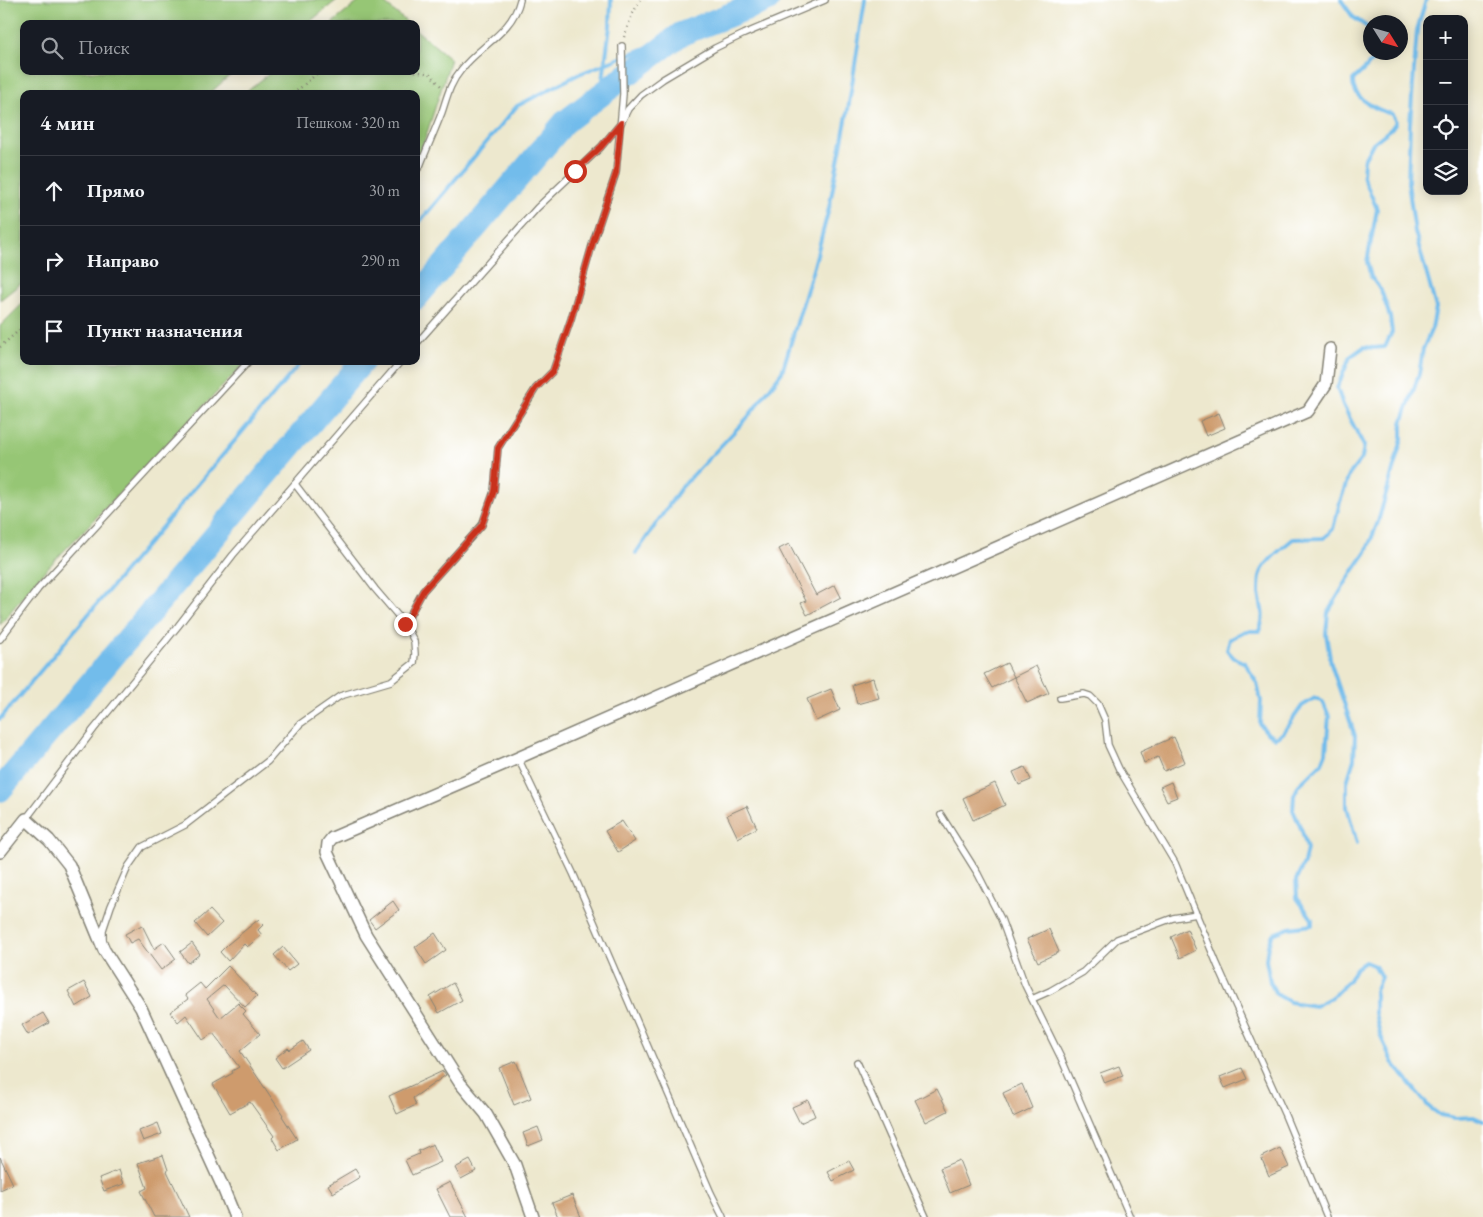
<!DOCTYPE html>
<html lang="ru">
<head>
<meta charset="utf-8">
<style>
  :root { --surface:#171b24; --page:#20242c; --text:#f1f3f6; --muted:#9ea1a6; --line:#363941 }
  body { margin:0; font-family:"EB Garamond",serif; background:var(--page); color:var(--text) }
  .controls { position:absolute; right:15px; top:15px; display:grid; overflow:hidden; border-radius:10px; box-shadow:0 2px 12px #0003 }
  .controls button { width:45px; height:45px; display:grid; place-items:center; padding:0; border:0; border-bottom:1px solid var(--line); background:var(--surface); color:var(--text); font:25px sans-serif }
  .compass { position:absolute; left:1363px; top:15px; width:45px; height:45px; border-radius:50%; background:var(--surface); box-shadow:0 2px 12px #0003; rotate:127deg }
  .stop { position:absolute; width:15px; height:15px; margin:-11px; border:4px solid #c8321e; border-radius:50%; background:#fff }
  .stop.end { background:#c8321e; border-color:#fff; box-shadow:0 1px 5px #0008 }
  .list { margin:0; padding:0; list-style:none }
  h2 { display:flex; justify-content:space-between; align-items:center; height:65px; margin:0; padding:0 20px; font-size:21px }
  h2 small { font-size:16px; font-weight:400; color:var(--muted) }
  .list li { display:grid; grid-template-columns:32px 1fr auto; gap:15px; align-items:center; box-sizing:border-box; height:70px; padding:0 20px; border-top:1px solid var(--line) }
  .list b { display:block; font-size:19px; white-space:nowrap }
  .list em { font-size:16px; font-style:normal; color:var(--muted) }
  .icon { flex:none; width:28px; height:28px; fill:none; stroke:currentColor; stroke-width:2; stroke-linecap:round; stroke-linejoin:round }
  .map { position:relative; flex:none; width:1483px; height:1217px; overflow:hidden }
  .search { position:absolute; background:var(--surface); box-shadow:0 2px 12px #0003; left:20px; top:20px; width:400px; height:55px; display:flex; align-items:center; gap:12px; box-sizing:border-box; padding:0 18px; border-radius:10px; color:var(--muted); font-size:19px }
  .panel { position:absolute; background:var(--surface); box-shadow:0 2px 12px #0003; left:20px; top:90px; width:400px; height:275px; border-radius:10px }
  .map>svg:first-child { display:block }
</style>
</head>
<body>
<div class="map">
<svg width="1483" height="1217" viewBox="0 0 1483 1217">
  <rect width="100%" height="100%" fill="#fff"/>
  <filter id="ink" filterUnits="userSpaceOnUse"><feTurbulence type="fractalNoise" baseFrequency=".02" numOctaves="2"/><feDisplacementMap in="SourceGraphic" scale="10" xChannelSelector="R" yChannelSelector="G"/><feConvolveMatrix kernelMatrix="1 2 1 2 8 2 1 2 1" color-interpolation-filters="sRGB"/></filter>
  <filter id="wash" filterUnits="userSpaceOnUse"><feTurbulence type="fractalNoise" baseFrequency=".0096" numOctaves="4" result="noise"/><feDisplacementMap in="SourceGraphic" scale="20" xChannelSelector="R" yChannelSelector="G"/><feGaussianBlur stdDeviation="1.12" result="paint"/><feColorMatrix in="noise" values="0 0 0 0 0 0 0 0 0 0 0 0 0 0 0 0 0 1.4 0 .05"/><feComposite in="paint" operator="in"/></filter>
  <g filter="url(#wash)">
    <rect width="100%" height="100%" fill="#ede8ce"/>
    <g fill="#96c675" stroke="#597148">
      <path d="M0,0H337L307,24H24V71H237L228,77L209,94H24V281L0,300Z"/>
      <path d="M361,0H381L409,24H331Z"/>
      <path d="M416,30L451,59L422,148L416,158V94H244L272,71H416Z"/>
      <path d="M24,302V361H247L36,580L0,625V326Z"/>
    </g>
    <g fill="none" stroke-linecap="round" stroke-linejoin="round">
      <g stroke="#72bceb" stroke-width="4">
        <path d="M1341,0L1353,17L1370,29"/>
        <path d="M1379,52L1367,67L1353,80C1353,83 1353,86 1354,88C1358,101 1380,111 1392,114L1396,122L1391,129L1373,143L1364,160L1363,176L1377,209L1367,262L1371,277L1381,290L1390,317L1392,332L1385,347L1374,348L1364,347L1350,357L1337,388L1343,405L1364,446L1362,458L1349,475L1340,502L1333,529L1324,538L1293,539C1284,546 1264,563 1261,573C1259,578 1259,588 1259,593C1261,608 1266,615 1259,631H1245L1230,639L1227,650L1234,658L1245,663L1257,683L1261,701L1260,724L1268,734L1275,738L1283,733L1302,706L1315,698L1323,702L1329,716L1326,753L1322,763L1299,785L1294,795L1293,810L1302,831L1307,849L1304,863L1296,880L1297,898L1312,919V925L1289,928L1273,934L1268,946L1266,960L1270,982L1276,994L1290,1002L1315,1006L1332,997L1349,980L1355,969L1365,962L1375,966L1381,977L1375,991V1013L1380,1034L1392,1062L1429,1107L1440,1115L1455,1118L1474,1117L1483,1121"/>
        <path d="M601,95L610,26L611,0"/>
        <path d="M416,226L517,106L579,74L681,34"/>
        <path d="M636,553L680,489L748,417L782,372L814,266L829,208L848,110L865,0"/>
        <path d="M0,719L302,361"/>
        <path d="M1357,843L1347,807V782L1354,759L1355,736L1331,664L1326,634L1328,612L1351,574L1366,552L1378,522L1402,439V423L1419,374L1423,349L1432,328L1436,308L1415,232L1408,183L1410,124L1417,30L1426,0"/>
      </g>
      <g stroke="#72bceb" stroke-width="24">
        <path d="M416,298L565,122L681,34L768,0"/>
        <path d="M0,790L363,361"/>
      </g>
    </g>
    <g id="blocks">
      <g fill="#ce9b6d">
        <path d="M1219,413L1225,428L1206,436L1200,421Z"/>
        <path d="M789,544L816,595L835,585L841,597L807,615L801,603L806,601L779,549Z"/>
        <path d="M1007,663L1014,677L992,688L984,674Z"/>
        <path d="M1036,666L1049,693L1027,703L1014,677Z"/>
        <path d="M873,678L879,698L857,704L852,685Z"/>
        <path d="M831,689L840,710L816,721L807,699Z"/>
        <path d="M1174,737L1185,762L1164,771L1158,757L1144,763L1140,752Z"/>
        <path d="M1025,767L1031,780L1019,785L1013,772Z"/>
        <path d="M1171,782L1177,797L1167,801L1160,787Z"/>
        <path d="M995,783L1005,805L973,820L963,798Z"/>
        <path d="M747,806L757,828L738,838L727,815Z"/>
        <path d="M622,821L635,841L618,852L605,831Z"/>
        <path d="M393,901L399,910L375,928L369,920Z"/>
        <path d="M210,910L222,923L207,937L195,923Z"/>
        <path d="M259,919L264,924L258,930L262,935L247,947L244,944L228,961L220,952L228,944Z"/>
        <path d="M142,925L154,949L164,942L176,959L161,970L138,939L130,943L125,934Z"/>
        <path d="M1049,929L1059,952L1038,962L1027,939Z"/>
        <path d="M1187,929L1196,950L1180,958L1171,937Z"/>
        <path d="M435,933L446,950L426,964L415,947Z"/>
        <path d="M192,943L200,954L188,963L180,952Z"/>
        <path d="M283,947L297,964L288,971L274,955Z"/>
        <path d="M228,966L257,996L245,1007L224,985L207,999L220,1018L238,1003L246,1011L243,1014L260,1034L240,1051L283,1115L282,1116L297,1139L279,1150L272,1138L274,1136L250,1102L230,1113L213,1084L233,1073L232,1071L239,1067L213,1033L203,1040L186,1015L178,1022L170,1012L188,999L185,995L200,983L205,989Z"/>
        <path d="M84,982L92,997L76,1007L68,991Z"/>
        <path d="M453,983L462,1000L439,1013L430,997Z"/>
        <path d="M43,1013L49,1023L28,1035L22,1025Z"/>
        <path d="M303,1041L309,1050L282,1068L275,1058L288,1048L290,1050Z"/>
        <path d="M516,1061L531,1098L514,1105L499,1068Z"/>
        <path d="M1119,1066L1123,1076L1104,1083L1100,1073Z"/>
        <path d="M1242,1068L1247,1079L1225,1088L1220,1077Z"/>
        <path d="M443,1071L446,1075L413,1098L416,1105L397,1114L389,1096Z"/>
        <path d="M1022,1084L1032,1108L1013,1117L1003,1093Z"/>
        <path d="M937,1089L948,1111L926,1122L915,1100Z"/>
        <path d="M808,1100L815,1116L800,1123L792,1107Z"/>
        <path d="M158,1123L162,1134L143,1141L139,1131Z"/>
        <path d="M538,1127L543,1140L528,1146L523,1133Z"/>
        <path d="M433,1144L441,1162L412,1175L405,1160L419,1154L418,1151Z"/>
        <path d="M1280,1148L1289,1167L1269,1176L1261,1157Z"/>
        <path d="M163,1155L168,1170L167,1171L189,1217H154L141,1191L147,1188L138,1163Z"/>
        <path d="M0,1157L13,1184L0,1190Z"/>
        <path d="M470,1160L476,1171L461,1179L455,1168Z"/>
        <path d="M959,1160L969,1185L950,1193L940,1168Z"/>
        <path d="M849,1161L854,1170L833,1181L828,1172Z"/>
        <path d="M355,1169L360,1177L333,1193L328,1185Z"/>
        <path d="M119,1170L124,1184L104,1191L99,1178Z"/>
        <path d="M450,1182L468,1217H450L436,1189Z"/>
        <path d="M572,1195L581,1217H558L552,1203Z"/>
      </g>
    </g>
  </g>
  <g filter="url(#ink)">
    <use href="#blocks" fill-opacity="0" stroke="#848275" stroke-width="1"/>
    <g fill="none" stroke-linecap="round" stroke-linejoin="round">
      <defs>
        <g id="lane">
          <path d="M416,171L420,166C427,148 435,130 442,112C447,97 450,83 461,70C480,45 512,33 520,0"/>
          <path d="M416,344L537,208L601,147L621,123L628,109L641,95L663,79L715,48L744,34L825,0"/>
          <path d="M405,624L423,591L482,525L494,491L498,448L536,388L553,371L571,319L593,242L616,173L623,94L622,46"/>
          <path d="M0,639L38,589L249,361"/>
          <path d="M1060,698L1084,694L1090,696L1098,704L1105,720L1108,745L1119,769L1175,863L1217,964L1284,1113L1327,1217"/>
          <path d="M518,758L573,873L711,1193L723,1217"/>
          <path d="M941,815L978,874L1001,919L1025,985L1062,1060L1130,1217"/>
          <path d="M26,819L94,729L178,626L233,555L401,361"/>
          <path d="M103,940V930L111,906L128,867L142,847L185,825L268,761L300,724L340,696L391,681L414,663L415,654L414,641L405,624L375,589L295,484"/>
          <path d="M1032,999L1050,991L1083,972L1117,939L1173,918L1197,914"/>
          <path d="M857,1062L926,1217"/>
        </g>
        <g id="street">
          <path d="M0,852L26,819L49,840L69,865L104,950L141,1008L221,1183L235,1217"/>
          <path d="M533,1217L515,1165L486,1114L460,1083L366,935L327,852L328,843L332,838L518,758L1308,411L1326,384L1330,349"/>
        </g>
      </defs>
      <use href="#lane" stroke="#848275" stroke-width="8"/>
      <use href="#street" stroke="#848275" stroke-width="14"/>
      <g stroke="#848275" stroke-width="2.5" stroke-dasharray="1 4" stroke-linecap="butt">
        <path d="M624,37L632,15L640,0"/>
        <path d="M415,71L430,74L441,86"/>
        <path d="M293,94L320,71"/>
        <path d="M0,347L24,326"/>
      </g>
      <use href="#lane" stroke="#fff" stroke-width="5.5"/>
      <use href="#street" stroke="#fff" stroke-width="11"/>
    </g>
  </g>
  <g fill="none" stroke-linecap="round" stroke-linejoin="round" filter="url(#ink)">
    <path stroke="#c8321e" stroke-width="6" d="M405,624L423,591L482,525L494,491L498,448L536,388L553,371L571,319L593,242L616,173L621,123L601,147L575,171"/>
  </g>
</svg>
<div class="controls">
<button>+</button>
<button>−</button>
<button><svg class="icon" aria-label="locate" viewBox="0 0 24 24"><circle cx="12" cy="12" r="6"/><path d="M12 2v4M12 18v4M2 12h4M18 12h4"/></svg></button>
<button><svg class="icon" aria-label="layers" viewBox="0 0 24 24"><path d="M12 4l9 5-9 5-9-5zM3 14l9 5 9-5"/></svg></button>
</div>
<svg class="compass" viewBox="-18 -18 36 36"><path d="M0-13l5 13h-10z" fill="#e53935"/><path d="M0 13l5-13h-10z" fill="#9ea1a6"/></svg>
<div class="stop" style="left:575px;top:171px"></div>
<div class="stop end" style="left:405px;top:624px"></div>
<div class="search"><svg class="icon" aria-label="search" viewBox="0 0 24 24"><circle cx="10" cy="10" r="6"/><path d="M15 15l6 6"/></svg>Поиск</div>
<section class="panel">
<h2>4 мин<small>Пешком · 320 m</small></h2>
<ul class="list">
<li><svg class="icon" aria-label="ahead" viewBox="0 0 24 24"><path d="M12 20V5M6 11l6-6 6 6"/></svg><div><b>Прямо</b></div><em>30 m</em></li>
<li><svg class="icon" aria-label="right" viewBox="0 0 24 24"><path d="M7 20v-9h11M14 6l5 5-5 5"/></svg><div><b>Направо</b></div><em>290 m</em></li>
<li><svg class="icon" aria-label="arrive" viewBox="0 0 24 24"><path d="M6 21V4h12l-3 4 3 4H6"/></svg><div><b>Пункт назначения</b></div></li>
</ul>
</section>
</div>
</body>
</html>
